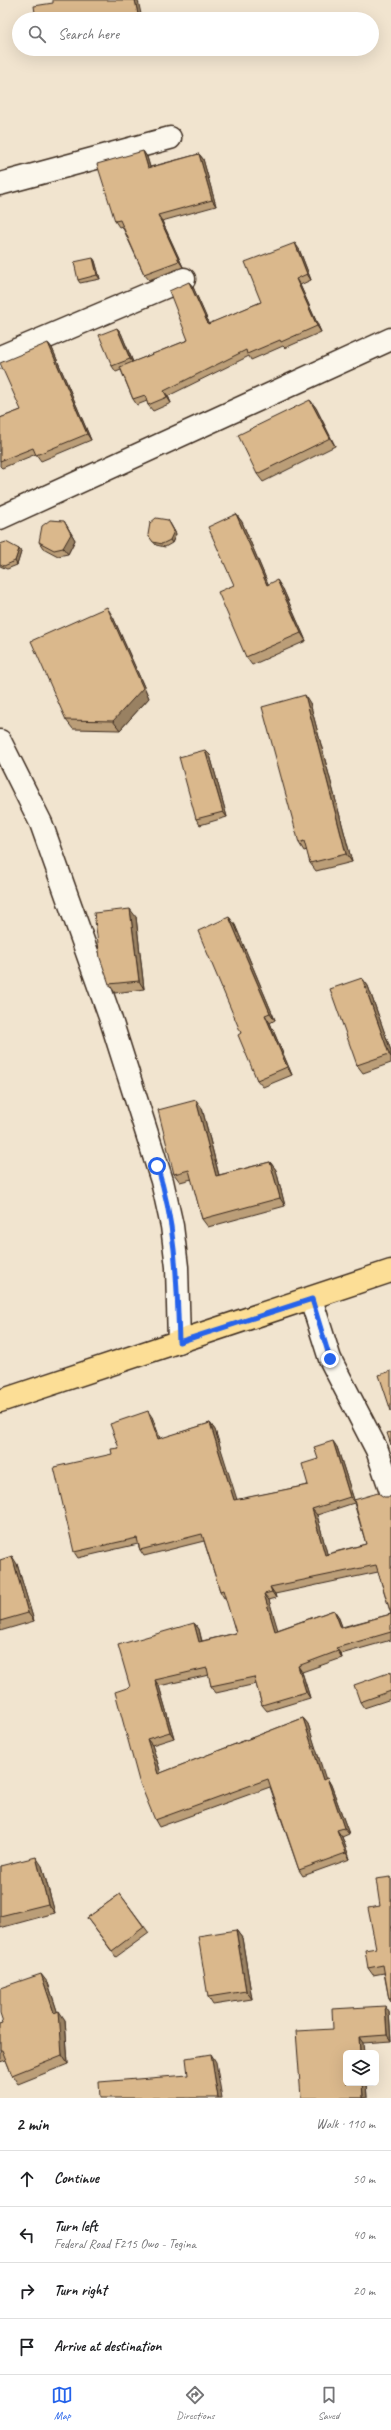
<!DOCTYPE html>
<html lang="en">
<head>
<meta charset="utf-8">
<style>
  :root { --surface:#fff; --page:#f6f6f6; --text:#202124; --muted:#757577; --line:#e0e0e0; --accent:#2563eb }
  body { margin:0; font-family:Caveat,sans-serif; background:var(--page); color:var(--text) }
  .controls { position:absolute; right:12px; bottom:12px; display:grid; overflow:hidden; border-radius:6px; box-shadow:0 4px 16px #0002 }
  .controls button { width:36px; height:36px; display:grid; place-items:center; padding:0; border:0; border-bottom:1px solid var(--line); background:var(--surface); color:var(--text); font:20px sans-serif }
  .stop { position:absolute; width:12px; height:12px; margin:-9px; border:3px solid #2563eb; border-radius:50%; background:#fff }
  .stop.end { background:#2563eb; border-color:#fff; box-shadow:0 1px 4px #0008 }
  .list { margin:0; padding:0; list-style:none }
  h2 { display:flex; justify-content:space-between; align-items:center; height:52px; margin:0; padding:0 16px; font-size:17px }
  h2 small { font-size:13px; font-weight:400; color:var(--muted) }
  .list li { display:grid; grid-template-columns:26px 1fr auto; gap:12px; align-items:center; box-sizing:border-box; height:56px; padding:0 16px; border-top:1px solid var(--line) }
  .list b { display:block; font-size:15px; white-space:nowrap }
  .list p { margin:0; font-size:13px; white-space:nowrap; color:var(--muted) }
  .list em { font-size:13px; font-style:normal; color:var(--muted) }
  .icon { flex:none; width:22px; height:22px; fill:none; stroke:currentColor; stroke-width:2; stroke-linecap:round; stroke-linejoin:round }
  .map { position:relative; flex:none; width:391px; height:2098px; overflow:hidden }
  .search { position:absolute; background:var(--surface); box-shadow:0 4px 16px #0002; left:12px; right:12px; top:12px; height:44px; display:flex; align-items:center; gap:10px; box-sizing:border-box; padding:0 14px; border-radius:22px; color:var(--muted); font-size:15px }
  .sheet { height:276px; background:var(--surface) }
  nav { display:flex; justify-content:space-around; align-items:center; box-sizing:border-box; height:56px; border-top:1px solid var(--line); background:var(--surface); font-size:11px; color:var(--muted) }
  nav a { display:grid; justify-items:center; gap:2px }
  nav .on { color:var(--accent) }
  .map>svg:first-child { display:block }
</style>
</head>
<body>
<div class="map">
<svg width="391" height="2098" viewBox="0 0 391 2098">
  <rect width="100%" height="100%" fill="#f1e4cf"/>
  <filter id="ink" filterUnits="userSpaceOnUse"><feTurbulence type="fractalNoise" baseFrequency=".025" numOctaves="2"/><feDisplacementMap in="SourceGraphic" scale="8" xChannelSelector="R" yChannelSelector="G"/><feConvolveMatrix kernelMatrix="1 2 1 2 8 2 1 2 1" color-interpolation-filters="sRGB"/></filter>
  <g filter="url(#ink)">
    <g fill="none" stroke-linecap="round" stroke-linejoin="round">
      <defs>
        <g id="minor">
          <path d="M0,184L170,138"/>
          <path d="M0,357L184,279"/>
          <path d="M0,518L391,339"/>
          <path d="M0,741L41,823L110,1017L162,1181L172,1226L177,1267L179,1342"/>
          <path d="M311,1299L330,1359L377,1450L391,1491"/>
        </g>
        <path id="major" d="M0,1401L391,1271"/>
      </defs>
      <use href="#minor" stroke="#3b2a1e" stroke-width="25"/>
      <use href="#major" stroke="#3b2a1e" stroke-width="25"/>
      <use href="#minor" stroke="#fbf7ec" stroke-width="22"/>
      <use href="#major" stroke="#fcde96" stroke-width="22"/>
    </g>
    <g fill="#bb9e78" stroke="#3b2a1e" fill-rule="evenodd">
      <path d="M42,49H52L43,50Z"/>
      <path d="M89,49H102L90,51Z"/>
      <path d="M143,151L147,157L150,167L199,154L203,159L216,206L162,221L183,267L149,280L144,274L122,226L119,227L115,221Z"/>
      <path d="M299,249L311,280L300,285L321,332L285,348L283,346L251,360L249,356L168,396L171,403L153,411L148,405L147,401L137,405L133,399L121,370L116,372L112,366L117,328L121,333L133,362L188,340L189,282L193,287L209,324L261,302Z"/>
      <path d="M93,258L95,261L100,279L80,283L78,280Z"/>
      <path d="M48,343L52,348L91,440L41,461L36,454L2,468L0,466V418L21,410Z"/>
      <path d="M310,400L316,408L335,446L263,482L257,474Z"/>
      <path d="M236,514L242,522L268,584L283,589L306,641L252,665L246,657L234,585Z"/>
      <path d="M64,521L75,540L68,554L58,556L43,548L39,542Z"/>
      <path d="M170,523L176,534L172,543L165,547L156,545L148,535Z"/>
      <path d="M0,544L19,549L21,552L17,565L7,569L0,566Z"/>
      <path d="M113,617L149,698L120,730L73,729L66,720Z"/>
      <path d="M310,703L352,862L316,871L310,863L307,850L304,851L299,843Z"/>
      <path d="M210,755L227,817L200,825L196,819Z"/>
      <path d="M136,917L144,989L115,993L109,984Z"/>
      <path d="M229,917L235,925L275,1020L270,1023L292,1075L263,1087L257,1080L241,1033Z"/>
      <path d="M362,978L368,986L391,1051V1063L363,1073L357,1065Z"/>
      <path d="M202,1108L219,1175L270,1162L276,1170L285,1206L208,1227L202,1219L192,1179L180,1182L174,1174Z"/>
      <path d="M152,1417L160,1439L210,1423L215,1430L236,1500L308,1485L318,1459L337,1447L354,1500L390,1497L391,1496V1640L341,1654L342,1658L302,1672L310,1698L267,1711L262,1705L256,1684L216,1693L211,1686L209,1675L159,1686L174,1738L152,1745L161,1773L303,1718L308,1724L325,1779L327,1778L331,1785L349,1834L342,1837L350,1859L303,1876L299,1870L270,1787L159,1827L155,1820L130,1687L194,1623L199,1629L202,1641L236,1633L226,1597L224,1598L220,1591L204,1541L144,1556L140,1550L138,1544L78,1558L74,1552L112,1454ZM354,1503L366,1544L327,1554L317,1515ZM378,1572L391,1614L342,1627L338,1616L334,1610L277,1630L269,1600L276,1598L275,1594Z"/>
      <path d="M0,1560L17,1564L34,1621L0,1631Z"/>
      <path d="M391,1672V1699L364,1708L360,1702Z"/>
      <path d="M0,1866H42L55,1913L0,1928Z"/>
      <path d="M391,1877V2002L389,1999L384,1973L373,1975L368,1968L376,1948L380,1906Z"/>
      <path d="M120,1894L149,1933L116,1957L87,1918Z"/>
      <path d="M236,1930L242,1938L252,1999L213,2005L208,1997Z"/>
      <path d="M48,1983L57,2011L65,2020L68,2064L18,2084L12,2075L6,2060L0,2062V2024L3,2023Z"/>
      <path d="M389,2012L391,2041L363,2043L346,2083H366L367,2098H301L333,2029Z"/>
    </g>
    <g fill="#998162" stroke="#3b2a1e">
      <path d="M135,0H138L142,19H139Z"/>
      <path d="M143,151L147,157L152,174L148,168Z"/>
      <path d="M199,154L203,159L216,206L212,200Z"/>
      <path d="M158,215L162,221L183,267L179,261Z"/>
      <path d="M295,243L299,249L311,280L307,274Z"/>
      <path d="M93,258L95,261L100,279L97,275Z"/>
      <path d="M296,279L300,285L321,332L317,326Z"/>
      <path d="M189,282L193,287L212,330L208,324Z"/>
      <path d="M117,328L121,333L134,365L130,359Z"/>
      <path d="M48,343L52,348L91,440L87,434Z"/>
      <path d="M164,391L168,396L171,403L167,397Z"/>
      <path d="M310,400L316,408L335,446L330,438Z"/>
      <path d="M236,514L242,522L272,593L267,585Z"/>
      <path d="M168,520L176,534L172,543L170,540Z"/>
      <path d="M64,521L75,540L68,554L63,548Z"/>
      <path d="M19,549L21,552L17,565L15,561Z"/>
      <path d="M277,580L283,589L306,641L301,633Z"/>
      <path d="M107,607L113,617L149,698L120,730L113,721Z"/>
      <path d="M305,695L310,703L352,862L346,854Z"/>
      <path d="M205,750L210,755L227,817L223,812Z"/>
      <path d="M130,909L136,917L144,989L139,981Z"/>
      <path d="M229,917L235,925L275,1020L270,1013Z"/>
      <path d="M362,978L368,986L391,1051V1057L389,1054Z"/>
      <path d="M265,1015L270,1023L292,1075L287,1067Z"/>
      <path d="M196,1100L202,1108L221,1184L216,1176Z"/>
      <path d="M270,1162L276,1170L285,1206L280,1198Z"/>
      <path d="M148,1411L152,1417L163,1446L158,1439Z"/>
      <path d="M210,1423L215,1430L239,1506L234,1500Z"/>
      <path d="M333,1441L337,1447L355,1503L350,1497Z"/>
      <path d="M312,1509L317,1515L329,1561L325,1555Z"/>
      <path d="M12,1556L17,1564L34,1621L28,1613Z"/>
      <path d="M270,1587L275,1594L276,1598L272,1592Z"/>
      <path d="M264,1594L269,1600L280,1637L275,1631Z"/>
      <path d="M334,1610L338,1616L345,1634L341,1628Z"/>
      <path d="M194,1623L199,1629L203,1648L199,1642Z"/>
      <path d="M336,1648L341,1654L342,1658L338,1651Z"/>
      <path d="M298,1666L302,1672L310,1698L306,1692Z"/>
      <path d="M155,1680L159,1686L174,1738L170,1732Z"/>
      <path d="M303,1718L308,1724L328,1786L323,1780Z"/>
      <path d="M147,1739L152,1745L163,1780L158,1774Z"/>
      <path d="M327,1778L331,1785L349,1834L344,1828Z"/>
      <path d="M337,1830L342,1837L350,1859L346,1853Z"/>
      <path d="M36,1857L42,1866L55,1913L48,1904Z"/>
      <path d="M236,1930L242,1938L252,1999L246,1991Z"/>
      <path d="M41,1974L48,1983L59,2017V2011L65,2020L68,2064L62,2055L54,2013Z"/>
      <path d="M385,2006L389,2012L391,2041L387,2035Z"/>
      <path d="M359,2037L363,2043L364,2053H360Z"/>
      <path d="M211,2054L216,2062L222,2098H218Z"/>
      <path d="M362,2083H366L367,2098H363Z"/>
    </g>
    <g fill="#dab88c" stroke="#3b2a1e" fill-rule="evenodd">
      <path d="M53,0H135L139,19H36L34,6L53,3Z"/>
      <path d="M143,151L148,168L199,154L212,200L158,215L179,261L144,274L120,220L115,221L97,164Z"/>
      <path d="M295,243L307,274L296,279L317,326L281,342L280,340L247,354L246,350L164,391L167,397L148,405L145,395L133,399L120,367L188,340L169,291L189,282L208,324L261,302L245,262Z"/>
      <path d="M93,258L97,275L78,280L74,262Z"/>
      <path d="M117,328L130,359L112,366L99,335Z"/>
      <path d="M48,343L87,434L36,455L33,448L0,461V418L21,410L0,363Z"/>
      <path d="M310,400L330,438L257,474L238,435Z"/>
      <path d="M236,514L267,585L277,580L301,633L246,657L218,592L234,585L208,527Z"/>
      <path d="M156,518L168,520L174,531L170,540L162,544L153,542L148,535L150,523Z"/>
      <path d="M50,520L64,521L71,534L63,548L54,550L39,542L42,526Z"/>
      <path d="M6,542L19,549L15,561L4,566L0,564V544Z"/>
      <path d="M107,607L143,688L113,721L66,720L31,641Z"/>
      <path d="M305,695L346,854L310,863L304,841L299,843L262,707Z"/>
      <path d="M205,750L223,812L196,819L179,757Z"/>
      <path d="M130,909L139,981L109,984L100,958L94,913Z"/>
      <path d="M229,917L270,1013L265,1015L287,1067L257,1080L238,1035L241,1033L198,931Z"/>
      <path d="M362,978L389,1054L357,1065L330,989Z"/>
      <path d="M196,1100L216,1176L270,1162L280,1198L202,1219L189,1170L174,1174L158,1110Z"/>
      <path d="M391,1371V1411L379,1375Z"/>
      <path d="M148,1411L158,1439L210,1423L234,1500L308,1485L302,1464L318,1459L314,1447L333,1441L350,1497L312,1509L325,1555L366,1544L354,1500L378,1493L384,1497H390L391,1496V1632L336,1648L338,1651L298,1666L306,1692L262,1705L254,1677L211,1686L207,1668L155,1680L170,1732L147,1739L158,1774L303,1718L323,1780L327,1778L344,1828L337,1830L346,1853L299,1870L268,1779L155,1820L139,1781L115,1692L130,1687L118,1645L194,1623L199,1642L236,1633L223,1590L220,1591L202,1534L140,1550L137,1538L74,1552L54,1467L112,1454L111,1449L119,1448L110,1424ZM376,1565L391,1614L341,1628L334,1610L275,1631L264,1594L272,1592L270,1587Z"/>
      <path d="M391,1432V1445L387,1433Z"/>
      <path d="M12,1556L28,1613L0,1621V1560Z"/>
      <path d="M391,1672V1691L360,1702L354,1685Z"/>
      <path d="M36,1857L48,1904L0,1916V1866Z"/>
      <path d="M391,1877V1999H389L383,1965L368,1968L365,1950L376,1948L368,1908L380,1906L376,1879Z"/>
      <path d="M120,1894L144,1927L112,1951L87,1918Z"/>
      <path d="M236,1930L246,1991L208,1997L198,1936Z"/>
      <path d="M41,1974L54,2013L59,2011L62,2055L12,2075L2,2050H0V2024L3,2023L0,2014V1988Z"/>
      <path d="M385,2006L387,2035L359,2037L360,2053H346V2083H362L363,2098H301L296,2031L333,2029L332,2009Z"/>
      <path d="M211,2054L218,2098H100L99,2082L188,2075L186,2058Z"/>
    </g>
  </g>
  <g fill="none" stroke-linecap="round" stroke-linejoin="round" filter="url(#ink)">
    <path stroke="#2563eb" stroke-width="5" d="M157,1166C176,1224 177,1282 179,1342L312,1299L330,1359"/>
  </g>
</svg>
<div class="controls">
<button><svg class="icon" aria-label="layers" viewBox="0 0 24 24"><path d="M12 4l9 5-9 5-9-5zM3 14l9 5 9-5"/></svg></button>
</div>
<div class="stop" style="left:157px;top:1166px"></div>
<div class="stop end" style="left:330px;top:1359px"></div>
<div class="search"><svg class="icon" aria-label="search" viewBox="0 0 24 24"><circle cx="10" cy="10" r="6"/><path d="M15 15l6 6"/></svg>Search here</div>
</div>
<section class="sheet">
<h2>2 min<small>Walk · 110 m</small></h2>
<ul class="list">
<li><svg class="icon" aria-label="ahead" viewBox="0 0 24 24"><path d="M12 20V5M6 11l6-6 6 6"/></svg><div><b>Continue</b></div><em>50 m</em></li>
<li><svg class="icon" aria-label="left" viewBox="0 0 24 24"><path d="M17 20v-9H6M10 6l-5 5 5 5"/></svg><div><b>Turn left</b><p>Federal Road F215 Owo - Tegina</p></div><em>40 m</em></li>
<li><svg class="icon" aria-label="right" viewBox="0 0 24 24"><path d="M7 20v-9h11M14 6l5 5-5 5"/></svg><div><b>Turn right</b></div><em>20 m</em></li>
<li><svg class="icon" aria-label="arrive" viewBox="0 0 24 24"><path d="M6 21V4h12l-3 4 3 4H6"/></svg><div><b>Arrive at destination</b></div></li>
</ul>
</section>
<nav>
<a class="on"><svg class="icon" aria-label="map" viewBox="0 0 24 24"><path d="M3 6l6-2 6 2 6-2v14l-6 2-6-2-6 2zM9 4v14M15 6v14"/></svg>Map</a>
<a><svg class="icon" aria-label="directions" viewBox="0 0 24 24"><path d="M12 3l9 9-9 9-9-9zM9 14v-3h6M13 9l2 2-2 2"/></svg>Directions</a>
<a><svg class="icon" aria-label="saved" viewBox="0 0 24 24"><path d="M7 4h10v16l-5-4-5 4z"/></svg>Saved</a>
</nav>
</body>
</html>
